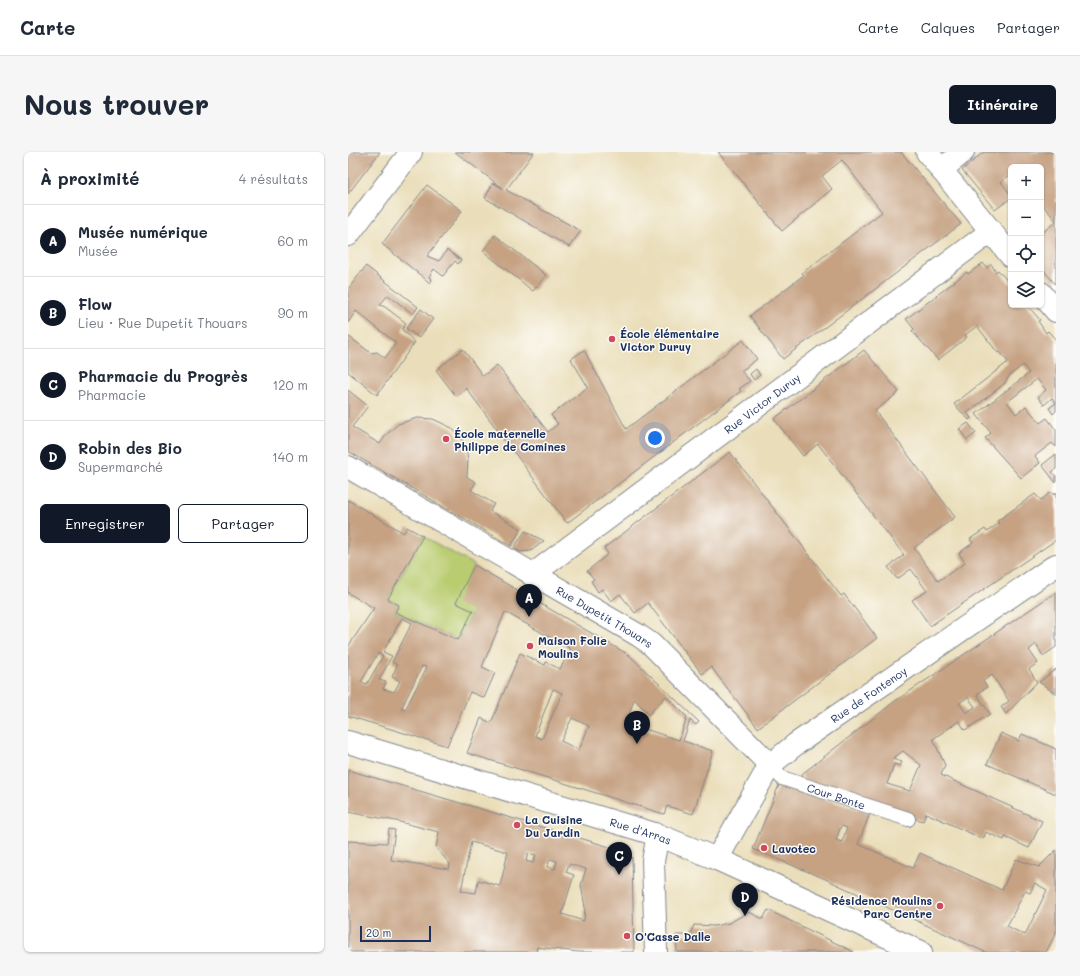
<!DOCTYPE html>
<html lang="fr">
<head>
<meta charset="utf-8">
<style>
  :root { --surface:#fff; --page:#f6f6f7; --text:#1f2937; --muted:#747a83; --line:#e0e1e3; --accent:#111827 }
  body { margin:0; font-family:Mali,sans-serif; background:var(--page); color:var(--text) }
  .controls { position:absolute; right:12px; top:12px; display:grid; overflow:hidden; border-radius:6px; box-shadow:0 1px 3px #0004 }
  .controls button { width:36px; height:36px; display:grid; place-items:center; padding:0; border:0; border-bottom:1px solid var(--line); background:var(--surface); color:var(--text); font:20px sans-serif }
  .scale { position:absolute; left:12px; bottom:10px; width:71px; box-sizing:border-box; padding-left:4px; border:2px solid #1b2f5e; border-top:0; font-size:11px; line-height:14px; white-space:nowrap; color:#1b2f5e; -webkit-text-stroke:3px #fdfcf7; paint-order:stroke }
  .you { position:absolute; left:307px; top:286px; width:14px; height:14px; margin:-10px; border:3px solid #fff; border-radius:50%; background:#1a73e8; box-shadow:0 0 0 6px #1a73e833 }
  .badge { display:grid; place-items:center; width:26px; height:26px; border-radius:50%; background:var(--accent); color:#fff; font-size:13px; font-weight:700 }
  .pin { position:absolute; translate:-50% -33px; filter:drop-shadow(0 1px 2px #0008) }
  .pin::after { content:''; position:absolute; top:21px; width:14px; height:12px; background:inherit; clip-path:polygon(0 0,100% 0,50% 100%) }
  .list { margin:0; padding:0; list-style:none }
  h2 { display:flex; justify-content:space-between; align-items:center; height:52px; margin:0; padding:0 16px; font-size:17px }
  h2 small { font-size:13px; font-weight:400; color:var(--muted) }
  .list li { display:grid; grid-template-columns:26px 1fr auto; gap:12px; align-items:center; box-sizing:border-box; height:72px; padding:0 16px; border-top:1px solid var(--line) }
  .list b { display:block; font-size:15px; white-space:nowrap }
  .list p { margin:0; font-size:13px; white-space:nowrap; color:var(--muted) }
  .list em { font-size:13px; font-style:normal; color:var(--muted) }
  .actions { display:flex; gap:8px; padding:12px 16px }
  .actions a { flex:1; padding:9px 0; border:1px solid var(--accent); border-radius:6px; text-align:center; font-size:14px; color:var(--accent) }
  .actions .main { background:var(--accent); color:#fff }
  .icon { flex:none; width:22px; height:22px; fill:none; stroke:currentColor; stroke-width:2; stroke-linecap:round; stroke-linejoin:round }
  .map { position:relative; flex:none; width:708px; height:800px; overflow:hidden; border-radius:6px }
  header { display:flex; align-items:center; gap:24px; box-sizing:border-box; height:56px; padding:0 20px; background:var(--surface); border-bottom:1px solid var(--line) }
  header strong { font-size:19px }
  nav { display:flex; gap:22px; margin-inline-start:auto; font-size:14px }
  .intro { display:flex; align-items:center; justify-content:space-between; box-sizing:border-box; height:96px; padding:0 24px }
  h1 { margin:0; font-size:28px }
  .button { padding:10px 18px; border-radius:6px; background:var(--accent); color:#fff; font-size:14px; font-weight:700 }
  main { display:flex; gap:24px; padding:0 24px }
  aside { flex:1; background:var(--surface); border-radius:6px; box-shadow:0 1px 3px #0004 }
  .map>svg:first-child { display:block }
</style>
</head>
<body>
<header>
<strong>Carte</strong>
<nav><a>Carte</a><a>Calques</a><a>Partager</a></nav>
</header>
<div class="intro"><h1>Nous trouver</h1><a class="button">Itinéraire</a></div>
<main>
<aside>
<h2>À proximité<small>4 résultats</small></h2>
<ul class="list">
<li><span class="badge">A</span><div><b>Musée numérique</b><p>Musée</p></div><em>60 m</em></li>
<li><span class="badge">B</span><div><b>Flow</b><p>Lieu · Rue Dupetit Thouars</p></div><em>90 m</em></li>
<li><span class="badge">C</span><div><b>Pharmacie du Progrès</b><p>Pharmacie</p></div><em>120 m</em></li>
<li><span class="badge">D</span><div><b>Robin des Bio</b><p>Supermarché</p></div><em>140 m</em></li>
</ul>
<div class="actions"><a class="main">Enregistrer</a><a>Partager</a></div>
</aside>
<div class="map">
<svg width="708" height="800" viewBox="0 0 708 800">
  <rect width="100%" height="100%" fill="#fdfcf7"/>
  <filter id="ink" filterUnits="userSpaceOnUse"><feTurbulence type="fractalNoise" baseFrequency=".025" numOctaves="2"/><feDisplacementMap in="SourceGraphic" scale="8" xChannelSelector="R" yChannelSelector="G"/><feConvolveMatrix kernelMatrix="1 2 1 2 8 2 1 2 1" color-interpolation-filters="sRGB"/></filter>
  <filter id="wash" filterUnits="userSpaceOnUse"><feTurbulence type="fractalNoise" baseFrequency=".012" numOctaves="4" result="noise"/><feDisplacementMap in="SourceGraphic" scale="16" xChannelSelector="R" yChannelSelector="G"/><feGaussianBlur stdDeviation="0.9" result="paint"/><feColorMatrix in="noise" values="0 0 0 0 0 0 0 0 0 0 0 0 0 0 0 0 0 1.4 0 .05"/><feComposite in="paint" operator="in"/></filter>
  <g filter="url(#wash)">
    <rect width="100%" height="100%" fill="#eadeba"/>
    <path fill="#b9cc70" stroke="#6a7e67" d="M75,384L126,413L109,451L125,459L110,488L47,460L51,453L40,447Z"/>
    <g id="blocks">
      <g fill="#c6a283" fill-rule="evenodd">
        <path d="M0,0H32L0,42Z"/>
        <path d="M107,0H186L158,38L233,79L221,95L137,46L145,31L156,37Z"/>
        <path d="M370,0H553L613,72L435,207L402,164L456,123L454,121L534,60L494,8L474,24L484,37L434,79Z"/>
        <path d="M636,0H706L708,2V133L693,115V82L708,69L693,51V15H663V22L653,30L663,43V46L647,58L614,18Z"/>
        <path d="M79,33L114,59L79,104L91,109L99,98L113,108L110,112L107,109L95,124L86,117L81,125L84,128L82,131L34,92Z"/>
        <path d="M147,83L198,123L185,139L135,99Z"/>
        <path d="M635,111L639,116L643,112L648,120L650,118L663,133V153H679L692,168L690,169L698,181L700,179L708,188V259L705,262L701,256L708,251L704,246L696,253L690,245L698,238L689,227L659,250L668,262L678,254L692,271L699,266L708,278V295L704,291L687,304L692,311L673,326L637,286L643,281L628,262L681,221L675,213L662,223L656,232L619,261L623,266L621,268L606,252L660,210L652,200L650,201L629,174L617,183L619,185L590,208L564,179L566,177L558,167L619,120L620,122Z"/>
        <path d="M18,114L70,155L65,162L40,143L32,153L37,155L58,171L54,178L67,190L29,243L0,220V184L23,201L29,200L37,206L48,191L8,159L0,171V137Z"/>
        <path d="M73,157L85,167L71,186L58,176Z"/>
        <path d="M395,188L409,207L393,219L402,229L391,237L393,239L219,371L118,236L108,244L88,218L115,197L135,224L149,213L200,280L210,272L203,263L240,235L223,207L236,198L278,277Z"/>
        <path d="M516,198L551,240L527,259L607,365L566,396L590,429L617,411L611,401L625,391L622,387L637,377L639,380L651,371L649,369L687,342L693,348L703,340L706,343L708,341V388L582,474L564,448L579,439L563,417L549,427L540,415L556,403L470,292L455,304L426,267Z"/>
        <path d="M408,217L412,223L406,228L402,222Z"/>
        <path d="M0,238L20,254L4,275L32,292L38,283L50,272L69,266L85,267L104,276L115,289L118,297L120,307L119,325L128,330L123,338L146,352L142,359L173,377L163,394L0,299Z"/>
        <path d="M620,271L628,281L619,288L611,277Z"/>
        <path d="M382,300L493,444L496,442L529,486L410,576L363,515L354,522L300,451L287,461L272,442L263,449L254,437L250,440L243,429L246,427L239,419L260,402L256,396Z"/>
        <path d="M708,302V317L704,320L708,324V331L694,313Z"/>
        <path d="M0,348L56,381L59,375L75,384L40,447L51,453L47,460L110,488L125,459L108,451L126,413L281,503L351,570L348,573L342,568L335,589L365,599L345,662L319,654L316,662L119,601L133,566L143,571L172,501L197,513L198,510L212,517L223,497L157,460L134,515L147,521L136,546L122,540L99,594L0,564V495L26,456L0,441ZM54,466L64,471L44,510L49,513L44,525L52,529L46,540L35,537L38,530L31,528L44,504L35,500ZM30,501L35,504L19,532L13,530ZM74,514L79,515L57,558L53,557ZM205,537L214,541L194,587L187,584ZM318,544L339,565L331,588L287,574L280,567L286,547L301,562ZM224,566L241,574L231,598L213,589Z"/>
        <path d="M177,379L196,389L183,399L172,400L166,396Z"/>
        <path d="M708,440V495L695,504L688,492L681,498L690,511L681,517L689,530L658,562L653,555L661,549L644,523L635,529L639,535L629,542L642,562L617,578L611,569L585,587L597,613L593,623L694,669L681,696L657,685L656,688L638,680L635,687L578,661L575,669L455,630L454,622L546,550ZM620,545L627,555L618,561L611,551ZM555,599L573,613L562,639L539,632L546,612L552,614L554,610L544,607Z"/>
        <path d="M708,517V542L691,530Z"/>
        <path d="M653,581L671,589L674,582L708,597V642L639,612Z"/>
        <path d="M0,618L279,700L284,706L286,800H230L189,795L188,800H0V689L39,691L41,677L47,678L43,708L101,717L102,712L88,696L91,680L48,669L0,660ZM123,690L160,700L152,734L130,728L128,741L113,739ZM180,701L188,703L185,711L178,709ZM202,707L209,709L207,717L199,715ZM221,712L238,717L233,733L237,755L236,769L214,762L226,723L218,720Z"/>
        <path d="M431,633L522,661L510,692L565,716L572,701L654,738L668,707L691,715L708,698V781L698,800H637L473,725L405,697ZM493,674L499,676L494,690L488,688ZM687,731L699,738L677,783L659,774L677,739L682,741Z"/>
        <path d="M420,758L506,800H329L328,783H342L346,773L366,774L381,771L401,760L415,767Z"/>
      </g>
    </g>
  </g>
  <g filter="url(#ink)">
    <use href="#blocks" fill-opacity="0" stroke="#82868c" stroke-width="1"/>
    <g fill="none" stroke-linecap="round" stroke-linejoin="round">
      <defs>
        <g id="service">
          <path id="s1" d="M422,613L434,626L560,667"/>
        </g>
        <g id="minor">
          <path d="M579,0L663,104"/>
          <path d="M593,18L615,0"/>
          <path d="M693,141L708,159"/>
          <path id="s2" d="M0,315L290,483L303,492L422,613"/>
          <path id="s3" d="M184,423L642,80"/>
          <path id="s4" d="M369,707L422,613L448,592L708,413"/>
          <path d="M308,800L305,709L310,683"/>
        </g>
        <g id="tertiary">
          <path d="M0,83L63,0"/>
          <path id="s5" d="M0,590L310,683L369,707L573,800"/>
        </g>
      </defs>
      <use href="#service" stroke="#82868c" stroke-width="16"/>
      <use href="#minor" stroke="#82868c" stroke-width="24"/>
      <use href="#tertiary" stroke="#82868c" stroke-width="24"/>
      <use href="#service" stroke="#fff" stroke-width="14"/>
      <use href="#minor" stroke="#fff" stroke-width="22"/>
      <use href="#tertiary" stroke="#fff" stroke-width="22"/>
    </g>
  </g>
  <g fill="#d1495b" stroke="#fdfcf7" stroke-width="1.5">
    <circle cx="264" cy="187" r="4"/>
    <circle cx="98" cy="287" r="4"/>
    <circle cx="182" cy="494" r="4"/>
    <circle cx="169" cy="673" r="4"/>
    <circle cx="416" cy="696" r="4"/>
    <circle cx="592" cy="754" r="4"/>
    <circle cx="279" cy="784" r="4"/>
  </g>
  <g text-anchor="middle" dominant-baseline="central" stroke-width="3" stroke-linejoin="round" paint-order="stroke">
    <g font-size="11" font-weight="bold" fill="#1b2f5e" stroke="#fdfcf7" text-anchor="start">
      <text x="272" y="181">École élémentaire<tspan x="272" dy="13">Victor Duruy</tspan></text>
      <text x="106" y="281">École maternelle<tspan x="106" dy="13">Philippe de Comines</tspan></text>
      <text x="190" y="488">Maison Folie<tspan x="190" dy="13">Moulins</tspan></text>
      <text x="177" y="667">La Cuisine<tspan x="177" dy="13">Du Jardin</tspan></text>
      <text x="424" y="696">Lavotec</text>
      <text x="584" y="748" text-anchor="end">Résidence Moulins<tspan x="584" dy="13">Parc Centre</tspan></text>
      <text x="287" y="784">O'Casse Dalle</text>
    </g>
    <g font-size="11" fill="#1b2f5e" stroke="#fdfcf7">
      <text stroke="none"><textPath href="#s3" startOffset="287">Rue Victor Duruy</textPath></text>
      <text stroke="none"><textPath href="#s2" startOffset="297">Rue Dupetit Thouars</textPath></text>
      <text stroke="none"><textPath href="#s4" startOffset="229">Rue de Fontenoy</textPath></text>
      <text stroke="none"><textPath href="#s1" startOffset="75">Cour Bonte</textPath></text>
      <text stroke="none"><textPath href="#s5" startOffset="306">Rue d'Arras</textPath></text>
    </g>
  </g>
</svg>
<div class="controls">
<button>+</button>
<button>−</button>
<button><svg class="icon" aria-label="locate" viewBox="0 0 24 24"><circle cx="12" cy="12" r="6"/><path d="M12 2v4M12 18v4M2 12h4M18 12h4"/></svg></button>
<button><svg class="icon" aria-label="layers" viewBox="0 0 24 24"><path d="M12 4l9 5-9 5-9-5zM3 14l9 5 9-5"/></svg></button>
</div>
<div class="scale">20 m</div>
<div class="you"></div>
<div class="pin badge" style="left:181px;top:465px">A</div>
<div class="pin badge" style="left:289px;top:592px">B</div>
<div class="pin badge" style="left:271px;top:723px">C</div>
<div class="pin badge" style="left:397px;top:764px">D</div>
</div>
</main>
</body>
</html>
